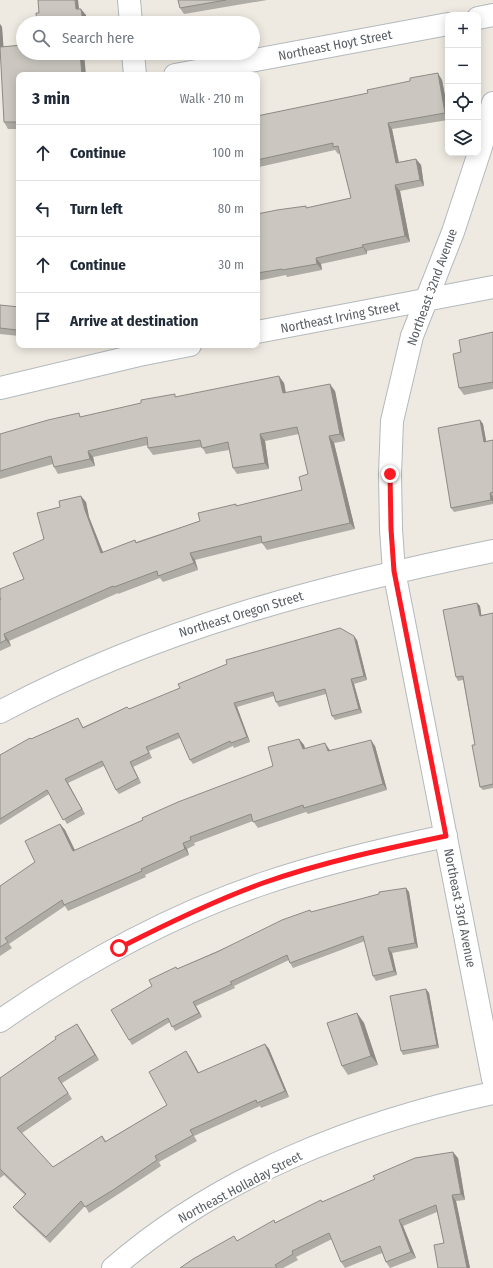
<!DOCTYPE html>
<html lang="en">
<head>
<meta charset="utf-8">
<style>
  :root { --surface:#fff; --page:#f6f6f7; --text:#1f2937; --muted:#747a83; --line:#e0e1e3 }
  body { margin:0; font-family:"Fira Sans Condensed",sans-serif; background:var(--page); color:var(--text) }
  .controls { position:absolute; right:12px; top:12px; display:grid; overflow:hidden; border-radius:8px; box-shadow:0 2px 10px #0003 }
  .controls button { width:36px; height:36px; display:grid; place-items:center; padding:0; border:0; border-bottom:1px solid var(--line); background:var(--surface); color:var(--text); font:20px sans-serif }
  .stop { position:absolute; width:12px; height:12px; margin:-9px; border:3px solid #fb1b24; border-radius:50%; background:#fff }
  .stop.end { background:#fb1b24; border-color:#fff; box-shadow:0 1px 4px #0008 }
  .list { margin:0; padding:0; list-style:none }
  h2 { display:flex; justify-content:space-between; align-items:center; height:52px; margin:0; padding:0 16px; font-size:17px }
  h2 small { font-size:13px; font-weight:400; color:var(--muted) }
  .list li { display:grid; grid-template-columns:26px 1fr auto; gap:12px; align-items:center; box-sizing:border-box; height:56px; padding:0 16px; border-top:1px solid var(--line) }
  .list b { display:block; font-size:15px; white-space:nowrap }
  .list em { font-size:13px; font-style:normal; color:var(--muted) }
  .icon { flex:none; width:22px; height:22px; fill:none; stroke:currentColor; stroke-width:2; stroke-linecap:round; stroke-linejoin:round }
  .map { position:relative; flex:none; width:493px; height:1268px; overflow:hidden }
  .search { position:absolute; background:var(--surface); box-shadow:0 2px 10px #0003; left:16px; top:16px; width:244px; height:44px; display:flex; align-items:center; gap:10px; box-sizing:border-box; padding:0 14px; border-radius:22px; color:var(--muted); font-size:15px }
  .panel { position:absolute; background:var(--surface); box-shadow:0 2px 10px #0003; left:16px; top:72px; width:244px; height:276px; border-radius:8px }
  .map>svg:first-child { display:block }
</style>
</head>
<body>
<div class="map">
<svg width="493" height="1268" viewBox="0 0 493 1268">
  <rect width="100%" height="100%" fill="#eeeae1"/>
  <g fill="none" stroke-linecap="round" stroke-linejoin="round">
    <defs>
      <g id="street">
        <path d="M129,0L131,23"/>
        <path d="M478,18L493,15"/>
        <path d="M133,53L135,75"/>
        <path d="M175,75L448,24"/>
        <path d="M493,103L481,147L453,232L412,336L392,421L390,474L391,529L394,571L493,1079"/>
        <path d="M257,332L493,287"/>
        <path d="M0,388L139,355L190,345"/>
        <path d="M0,712C156,629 321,586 493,551"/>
        <path d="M0,1021C81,964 171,915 265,883C324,863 384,849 446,836"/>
        <path d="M113,1268C219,1176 357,1122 493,1093"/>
      </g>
    </defs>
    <use href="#street" stroke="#b4b9bd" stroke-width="24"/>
    <use href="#street" stroke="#fff" stroke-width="22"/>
  </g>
  <g fill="#afaba5">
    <path d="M178,0H267L184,14L180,8Z"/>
    <path d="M0,24L2,27L3,46L19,75V129H8L4,122L1,54H0Z"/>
    <path d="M442,80L448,111V120L392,129L399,162L416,159L421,165L424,186L400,191L410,242L367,251V254L321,264L322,270L287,277L286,275L257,281V214L307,208L351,198L340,153L338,154L335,150L259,167L257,164V116Z"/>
    <path d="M0,305L19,307V336L0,334Z"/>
    <path d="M493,332V389L464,395L459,388L461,352Z"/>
    <path d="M284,383L286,393L335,391L345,441L334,443L355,529L267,550L262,543L195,560L198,570L163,582L160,578L118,594V593L9,641L11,646L0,651V600L24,579L44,539L86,502L89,517L103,552L135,540L136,542L200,521L237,506L302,490L308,474L299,434L265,441L269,469L237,474L233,468L229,450L206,454L202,447L153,455L148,448V445L93,457L95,466L58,474L54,467L53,464L0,479V434L176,397Z"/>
    <path d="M480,420L483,424L486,441L493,440V504L454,512L451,508Z"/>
    <path d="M477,603L480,606L481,615L493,613V788L483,790L480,787L475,745L463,680L458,681L456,677Z"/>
    <path d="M357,640L367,680L354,684L362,713L335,720L332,716L326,694L279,707L276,702L274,696L237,707L250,742L234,748L233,746L193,764L190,760L180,738L149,751L152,758L133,767L141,783L119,794L116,790L104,766L68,783L85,814L67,824L49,794L0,825V755L31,739L78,718L83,727L127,707L129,709Z"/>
    <path d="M299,739L304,745L305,749H329L330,750L375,746L387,790L308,814L306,812L258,828L253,821L194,843L195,845L187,849L189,855L145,875L146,877L68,911L65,906L9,944L12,948L0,956V886L35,862L60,824L65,830L75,850L273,766Z"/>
    <path d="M406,888L409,892L418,948L392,953L397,975L376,981L373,976L365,941L293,968L290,963L289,960L234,986L235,988L196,1006L202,1017L175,1031L170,1022L132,1045L129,1040L152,986L177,969L310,910L311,912Z"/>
    <path d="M426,989L429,993L439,1048L403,1055L401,1051Z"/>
    <path d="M357,1013L364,1023L378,1065L348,1075L342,1066Z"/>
    <path d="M77,1024L99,1060L62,1083L72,1099L22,1133L53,1167L102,1136L106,1141L167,1105L186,1051L190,1057L199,1073L265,1044L269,1049L289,1097L261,1108L260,1106L194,1136L197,1141L159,1162L161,1166L117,1195L89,1213L85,1206L50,1243L17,1212L13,1207L25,1195L4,1175L0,1178V1078L56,1039Z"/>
    <path d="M458,1158L465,1200L456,1201L470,1268H438L444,1243L437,1212L403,1226L416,1258L390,1268L386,1262L382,1253L345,1268L341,1262L332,1239L296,1257L298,1260L283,1268H180L276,1222L322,1202Z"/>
  </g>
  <g fill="#8e8b86">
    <path d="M75,0H78L80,16L76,9Z"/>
    <path d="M81,9L86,15V23H83Z"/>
    <path d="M0,24L2,27L4,53L0,48Z"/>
    <path d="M80,53H84L86,75H82Z"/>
    <path d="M438,73L442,80L448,111V118L445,113Z"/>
    <path d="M388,123L392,129L400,169L396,163Z"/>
    <path d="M416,159L421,165L424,186L420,180Z"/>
    <path d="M395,185L400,191L410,242L405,236Z"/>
    <path d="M362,245L367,251V254L363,247Z"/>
    <path d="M316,258L321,264L322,270L317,264Z"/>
    <path d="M19,310V332L17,330Z"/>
    <path d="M279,376L284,383L287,400L283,393Z"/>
    <path d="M330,384L335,391L345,441L340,434Z"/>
    <path d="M480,420L483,424L487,446L484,442Z"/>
    <path d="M260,434L265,441L269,469L265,463Z"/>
    <path d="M329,436L334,443L355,529L350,523Z"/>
    <path d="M88,451L93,457L95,466L90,459Z"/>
    <path d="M490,493L493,497V502L491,500Z"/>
    <path d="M81,496L86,502L89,517L106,560L101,553L85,510Z"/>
    <path d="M190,553L195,560L198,570L194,563Z"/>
    <path d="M477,603L480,606L482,619L480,616Z"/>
    <path d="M4,634L9,641L11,646L6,640Z"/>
    <path d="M354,636L357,640L367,680L364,676Z"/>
    <path d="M351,679L354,684L362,713L359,709Z"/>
    <path d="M234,703L237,707L250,742L247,737Z"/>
    <path d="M299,739L304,745L307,755L303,749Z"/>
    <path d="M371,740L375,746L387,790L383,784Z"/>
    <path d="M325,743L329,749L332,757L328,751Z"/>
    <path d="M130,762L133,767L141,783L138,778Z"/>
    <path d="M65,779L68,783L85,814L82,809Z"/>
    <path d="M60,824L65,830L78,857L73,851Z"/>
    <path d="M183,843L187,849L189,855L185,849Z"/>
    <path d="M406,888L409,892L418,948L415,943Z"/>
    <path d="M388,948L392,953L397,975L394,971Z"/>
    <path d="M426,989L429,993L439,1048L437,1045Z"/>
    <path d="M193,1002L196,1006L202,1017L199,1013Z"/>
    <path d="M357,1013L364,1023L378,1065L371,1056Z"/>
    <path d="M77,1024L81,1030L99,1060L95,1055Z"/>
    <path d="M265,1044L269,1049L289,1097L285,1091Z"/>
    <path d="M186,1051L190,1057L202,1079L198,1073Z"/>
    <path d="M453,1152L458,1158L465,1200L461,1194Z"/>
    <path d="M452,1195L456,1201L470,1268H467Z"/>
    <path d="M399,1220L403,1226L416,1258L411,1252Z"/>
  </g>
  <g fill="#cbc7c0" stroke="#8e8b86">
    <path d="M38,0H75L76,9H81L83,23H37L36,13H39Z"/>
    <path d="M178,0H226L180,8Z"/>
    <path d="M23,45V53H80L82,75H19V122H4L0,47Z"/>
    <path d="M438,73L445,113L388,123L396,163L416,159L420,180L395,185L405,236L362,245L363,247L316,258L317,264L282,270V269L257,273V214L277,210L306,206V208L351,198L338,146L333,147V143L257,160V116L368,93L367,90L410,81V78Z"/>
    <path d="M0,305L19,307L17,330L0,328Z"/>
    <path d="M493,332V382L459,388L453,354L461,352L459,340Z"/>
    <path d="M279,376L283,393L330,384L340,434L329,436L350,523L262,543L261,536L190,553L194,563L158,576L157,571L114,587L113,586L4,634L6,640L0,643V600L1,599L0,597V589L24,579L13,553L44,539L37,513L60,507L59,501L81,496L85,510L101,553L135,540L136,543L200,521L198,513L236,504V506L302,490L299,477L308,474L297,427L260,434L265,463L233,468L228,442L202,448L200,440L148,448L147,437L88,451L90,459L54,467L51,456L0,471V434L48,420L79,413L80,417L141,403V400L175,394V397Z"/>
    <path d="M480,420L484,442L493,440V492L490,493L491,500L451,508L438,428Z"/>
    <path d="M477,603L480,616L493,613V784L480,787L472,745H475L463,676L456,677L443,610Z"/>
    <path d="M340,628L354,636L364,676L351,679L359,709L332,716L325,689L276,702L273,692L234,703L247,737L231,743L230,741L190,760L178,733L146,747L149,753L130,762L138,778L116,790L102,761L65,779L82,809L63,820L47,790L0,819V755L30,738L31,739L78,718L83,728L127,707L129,709L180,688L178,684L227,664L226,660Z"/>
    <path d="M299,739L303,749L325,743L328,751L371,740L383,784L304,808L303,805L253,822L251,814L190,837L191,840L183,843L185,849L141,869L142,871L64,905L62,900L5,938L8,942L0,947V886L35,862L25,841L60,824L73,851L143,820L142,818L178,802L273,766L268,747Z"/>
    <path d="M406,888L415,943L388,948L394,971L373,976L363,936L290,963L287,955L230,982L232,984L193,1002L199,1013L172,1027L168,1018L129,1040L111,1010L152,986L149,980L176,967L177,969L217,952L282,920L310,910L311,912L379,894V892Z"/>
    <path d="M426,989L437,1045L401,1051L390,996Z"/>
    <path d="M357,1013L371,1056L342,1066L327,1023Z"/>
    <path d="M77,1024L95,1055L58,1078L68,1093L17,1128L53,1167L102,1136L105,1142L167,1105L149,1072L186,1051L198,1073L265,1044L285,1091L257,1103L256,1100L190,1130L193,1135L155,1156L157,1160L113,1190L85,1207L81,1201L46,1237L13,1207L26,1194L0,1169V1078L56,1039L55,1037Z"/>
    <path d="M453,1152L461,1194L452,1195L467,1268H438L434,1245L444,1243L436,1205L399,1220L411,1252L386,1262L380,1246L341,1262L329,1233L292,1251L293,1254L275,1265L277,1268H180L193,1259L234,1236L237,1241L274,1220L275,1223L321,1200L322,1202L375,1179L373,1176L415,1158Z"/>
  </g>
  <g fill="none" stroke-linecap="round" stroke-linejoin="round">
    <path stroke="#fb1b24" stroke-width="5" d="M119,948C166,924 213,901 263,883C323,862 384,849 446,836L394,571L391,529L390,474"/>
  </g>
  <g text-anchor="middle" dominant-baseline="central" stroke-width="4" stroke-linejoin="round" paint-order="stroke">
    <g font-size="13" fill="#5a5f64" stroke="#fff">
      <text transform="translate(335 45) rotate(-11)">Northeast Hoyt Street</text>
      <text transform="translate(432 287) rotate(-70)">Northeast 32nd Avenue</text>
      <text transform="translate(340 317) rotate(-11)">Northeast Irving Street</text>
      <text transform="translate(241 614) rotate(-17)">Northeast Oregon Street</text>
      <text transform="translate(460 908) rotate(79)">Northeast 33rd Avenue</text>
      <text transform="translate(240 1187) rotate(-28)">Northeast Holladay Street</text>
    </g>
  </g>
</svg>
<div class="controls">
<button>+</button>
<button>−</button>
<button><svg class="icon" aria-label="locate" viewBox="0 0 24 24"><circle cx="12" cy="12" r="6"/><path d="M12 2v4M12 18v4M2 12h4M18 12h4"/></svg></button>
<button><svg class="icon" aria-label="layers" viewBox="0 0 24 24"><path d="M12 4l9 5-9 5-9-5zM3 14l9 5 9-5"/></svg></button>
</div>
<div class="stop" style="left:119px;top:948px"></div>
<div class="stop end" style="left:390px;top:474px"></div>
<div class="search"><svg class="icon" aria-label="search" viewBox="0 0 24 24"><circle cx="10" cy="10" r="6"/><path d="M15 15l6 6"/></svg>Search here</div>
<section class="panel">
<h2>3 min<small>Walk · 210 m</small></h2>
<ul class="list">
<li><svg class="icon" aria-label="ahead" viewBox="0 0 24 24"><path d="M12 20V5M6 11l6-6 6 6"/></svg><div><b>Continue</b></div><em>100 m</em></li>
<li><svg class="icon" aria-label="left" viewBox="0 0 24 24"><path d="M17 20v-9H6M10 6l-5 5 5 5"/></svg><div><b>Turn left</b></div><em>80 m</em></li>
<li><svg class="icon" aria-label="ahead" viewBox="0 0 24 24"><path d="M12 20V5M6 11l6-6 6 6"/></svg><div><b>Continue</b></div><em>30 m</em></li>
<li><svg class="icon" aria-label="arrive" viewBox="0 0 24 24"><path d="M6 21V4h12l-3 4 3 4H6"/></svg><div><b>Arrive at destination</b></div></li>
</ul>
</section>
</div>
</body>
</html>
